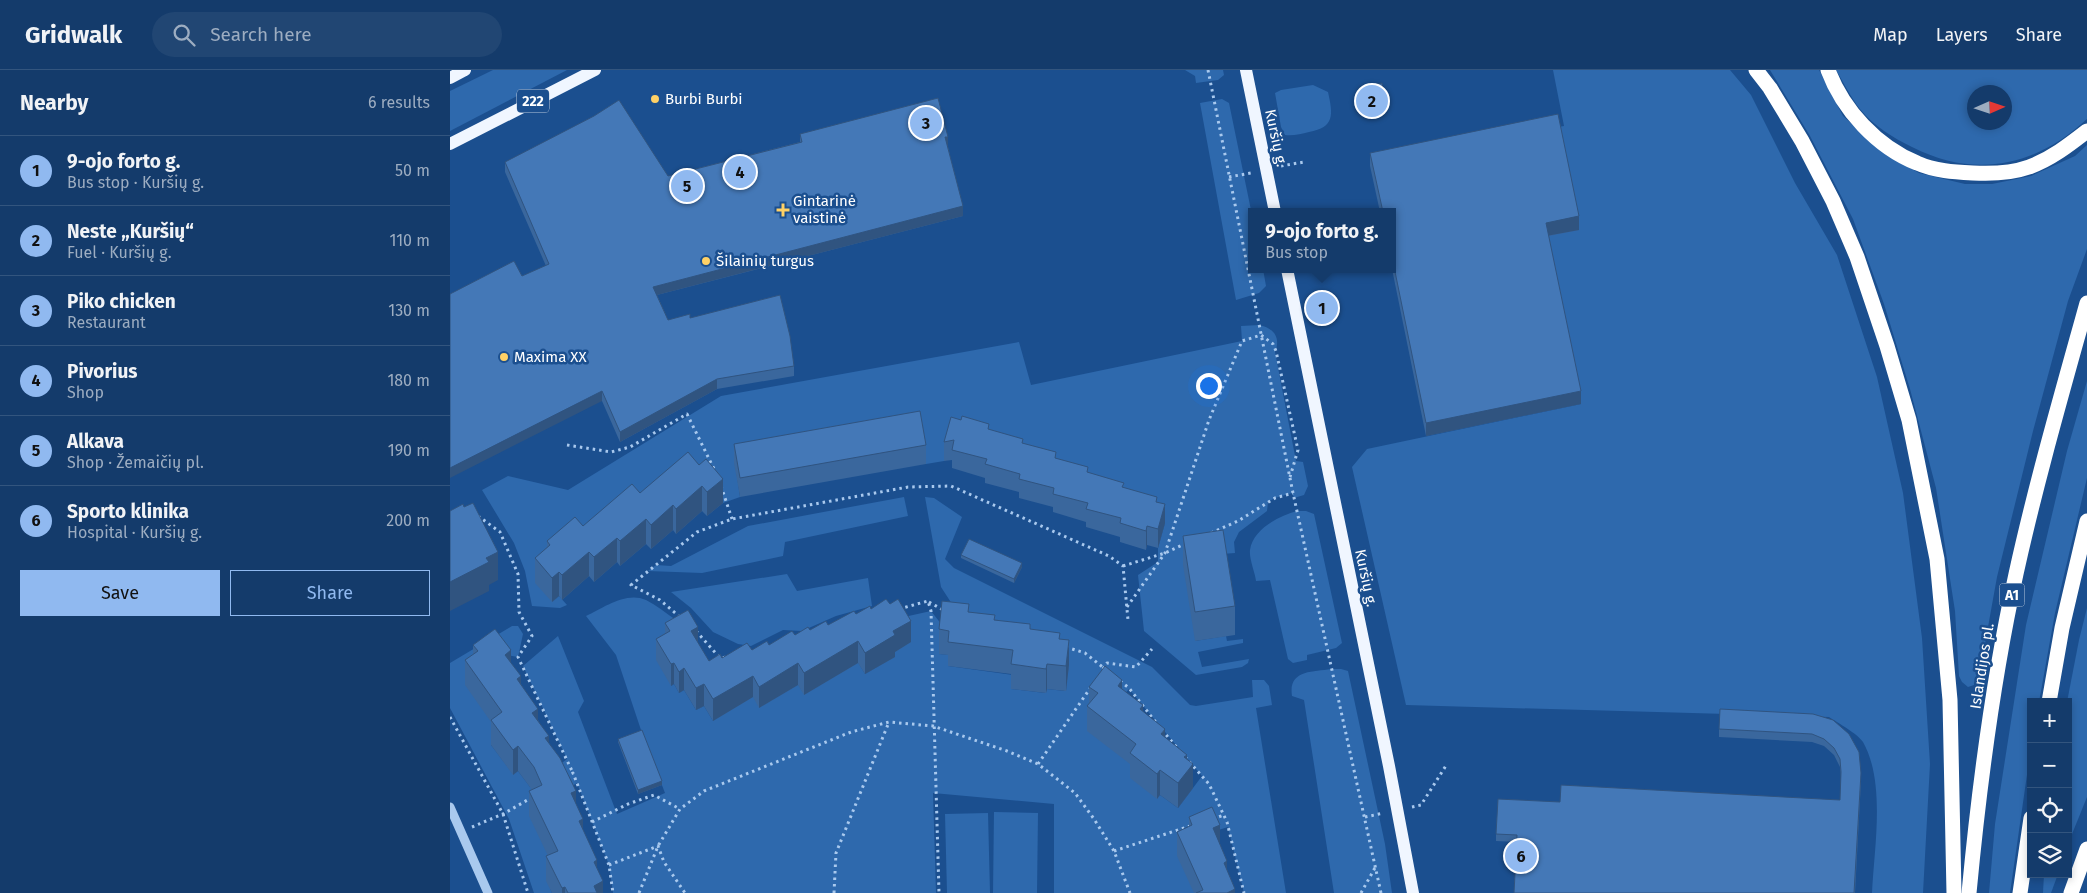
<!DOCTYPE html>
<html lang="en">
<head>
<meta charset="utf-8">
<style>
  :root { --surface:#143b6b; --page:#214673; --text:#f1f3f6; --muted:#9dadc1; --line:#33557e; --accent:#90b9f0 }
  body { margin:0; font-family:"Fira Sans",sans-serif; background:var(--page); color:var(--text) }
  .controls { position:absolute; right:15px; bottom:15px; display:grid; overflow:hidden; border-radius:0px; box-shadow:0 2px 8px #0003 }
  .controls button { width:45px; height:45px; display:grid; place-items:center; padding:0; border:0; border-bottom:1px solid var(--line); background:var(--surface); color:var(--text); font:25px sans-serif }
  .compass { position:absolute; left:1517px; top:15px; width:45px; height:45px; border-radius:50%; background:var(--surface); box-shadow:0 2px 8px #0003; rotate:87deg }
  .you { position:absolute; left:758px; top:315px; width:18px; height:18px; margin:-12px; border:4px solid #fff; border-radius:50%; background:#1a73e8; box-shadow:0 0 0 8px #1a73e833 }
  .badge { display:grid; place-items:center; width:32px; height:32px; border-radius:50%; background:var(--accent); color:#111; font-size:16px; font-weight:700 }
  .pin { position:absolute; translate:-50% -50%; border:2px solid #fff; box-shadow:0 1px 5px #0006 }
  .popup { position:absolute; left:798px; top:138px; width:148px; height:65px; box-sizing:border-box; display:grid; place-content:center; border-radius:0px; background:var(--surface); filter:drop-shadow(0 1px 4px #0005); font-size:16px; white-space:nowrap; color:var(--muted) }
  .popup b { font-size:19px; color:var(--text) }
  .popup::after { content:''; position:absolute; left:50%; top:100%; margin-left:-10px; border:10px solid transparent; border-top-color:var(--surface) }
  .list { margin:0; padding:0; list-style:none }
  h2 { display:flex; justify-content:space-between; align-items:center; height:65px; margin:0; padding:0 20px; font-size:21px }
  h2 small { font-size:16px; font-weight:400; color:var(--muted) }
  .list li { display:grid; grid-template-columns:32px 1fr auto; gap:15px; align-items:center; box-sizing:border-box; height:70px; padding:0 20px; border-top:1px solid var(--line) }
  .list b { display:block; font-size:19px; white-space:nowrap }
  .list p { margin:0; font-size:16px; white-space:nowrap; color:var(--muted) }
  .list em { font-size:16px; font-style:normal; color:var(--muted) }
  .actions { display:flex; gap:10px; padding:15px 20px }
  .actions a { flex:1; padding:11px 0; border:1px solid var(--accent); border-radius:0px; text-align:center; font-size:18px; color:var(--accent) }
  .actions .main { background:var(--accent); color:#111 }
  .icon { flex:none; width:28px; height:28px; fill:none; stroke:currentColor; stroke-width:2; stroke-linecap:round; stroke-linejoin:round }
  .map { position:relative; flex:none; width:1637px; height:823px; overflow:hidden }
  header { display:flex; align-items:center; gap:30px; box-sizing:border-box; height:70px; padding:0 25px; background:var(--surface); border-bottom:1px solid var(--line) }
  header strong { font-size:24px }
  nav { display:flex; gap:28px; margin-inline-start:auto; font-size:18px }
  .search { width:350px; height:45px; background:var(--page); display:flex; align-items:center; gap:12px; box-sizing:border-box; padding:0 18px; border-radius:28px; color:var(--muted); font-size:19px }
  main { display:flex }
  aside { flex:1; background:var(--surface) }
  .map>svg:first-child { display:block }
</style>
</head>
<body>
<header>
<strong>Gridwalk</strong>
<div class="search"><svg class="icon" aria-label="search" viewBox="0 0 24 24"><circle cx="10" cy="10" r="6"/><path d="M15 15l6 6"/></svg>Search here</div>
<nav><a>Map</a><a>Layers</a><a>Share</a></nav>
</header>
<main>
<aside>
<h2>Nearby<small>6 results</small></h2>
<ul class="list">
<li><span class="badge">1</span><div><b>9-ojo forto g.</b><p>Bus stop · Kuršių g.</p></div><em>50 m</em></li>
<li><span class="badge">2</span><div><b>Neste „Kuršių“</b><p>Fuel · Kuršių g.</p></div><em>110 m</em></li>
<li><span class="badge">3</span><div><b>Piko chicken</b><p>Restaurant</p></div><em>130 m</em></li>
<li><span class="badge">4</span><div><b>Pivorius</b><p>Shop</p></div><em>180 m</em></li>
<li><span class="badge">5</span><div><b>Alkava</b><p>Shop · Žemaičių pl.</p></div><em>190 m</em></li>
<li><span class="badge">6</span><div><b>Sporto klinika</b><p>Hospital · Kuršių g.</p></div><em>200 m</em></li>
</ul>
<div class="actions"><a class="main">Save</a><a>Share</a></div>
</aside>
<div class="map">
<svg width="1637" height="823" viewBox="0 0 1637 823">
  <rect width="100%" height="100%" fill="#1b4f8f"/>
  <g fill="#2e69ad" fill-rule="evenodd">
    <path d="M43,0H117L0,61V21Z"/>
    <path d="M735,0H773L774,5L768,10L746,13L745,6Z"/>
    <path d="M1103,0H1280L1301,25L1345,113L1387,185L1427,307L1453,423L1472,568L1480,694L1473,823H1422C1424,778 1436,713 1413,672C1408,664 1388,653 1379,647L956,635L902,397L917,379L1131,334L1096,166L1129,159L1108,57L1114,56Z"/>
    <path d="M1320,0H1369L1393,46L1434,83L1469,103L1515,114H1542L1581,106L1625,86L1637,75V179L1618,231L1583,361L1547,507L1529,607L1524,615L1518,617L1512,612L1509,606L1505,541L1486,418L1460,319L1434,234L1403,149L1360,66Z"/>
    <path d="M1386,0H1637V49C1585,97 1525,109 1462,77C1442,67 1425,57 1410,39C1401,28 1394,13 1386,0ZM1524,22H1554V52H1524Z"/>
    <path d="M863,15L878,22C883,45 885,57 859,62C851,64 843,66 835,65L831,57L825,23L831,20Z"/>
    <path d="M772,29L779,33L802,145V199H813L816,216L809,223L786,230L750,33Z"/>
    <path d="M809,255C824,258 831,268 825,282L846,391L853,392L858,416L854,425L844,428L842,423L825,428L818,432L817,441L789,462L784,472L785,483L772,484L745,571L776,566L777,571L793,569V573L748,582L752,597L799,589L798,593L792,597L746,605L694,561L688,505L708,492V478L715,453L501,366L494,391L476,394L470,360L285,393L290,427L273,433L256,414L238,407L102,532L109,526L117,535L110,538L82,536L75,501L64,473L32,420L58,406L118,420L271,326L569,272L581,315L792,271L791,256Z"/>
    <path d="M1637,311V408L1605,543L1589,632H1581V677L1560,823H1539L1545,754L1576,555L1617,381Z"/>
    <path d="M454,427L458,446L335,472L333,486L252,503L198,501L206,495L221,496L298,456Z"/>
    <path d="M475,427L484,428L512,447L495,489L504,498L702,597L740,635L746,636L803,627L802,610H814L819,616L822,635L806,638L836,823H794L778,757L762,762L747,823H604V734L483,723L486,823H163L159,795L127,713L114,721C106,752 88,792 102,823H84L59,749L0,638V593L62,556H68L73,564L68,587L45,583L55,664L41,675L63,704L68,701L80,717L117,689L73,596L108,566L134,631L128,642L167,744L215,723L192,663L166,585L136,546C153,538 176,521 196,530C206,535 216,543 226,550L221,616L224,614L229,623L234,620L246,640L254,636L263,651L285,632L346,611L354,624L383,607L406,589L415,604L444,587L436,551L481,541L492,555L489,584L499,585L498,596L563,605L561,619L595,623L597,619L615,621L539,558L502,534L491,517ZM679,619L752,706L728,738L710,725L668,677V631Z"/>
    <path d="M847,441H856L864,444L892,573L886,578L857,585V590L843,593L838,589L820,510L806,511C805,502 799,489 800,480C803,459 829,446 847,441Z"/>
    <path d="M337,504L347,521L418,508L422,536L386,546L352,561L333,560L301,576L288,574L263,562L241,538L221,522Z"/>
    <path d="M1637,538V727L1618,774L1617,632L1629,570Z"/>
    <path d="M881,599H891L898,601L935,774L942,823H884L854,630L842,626C838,600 862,602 881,599Z"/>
    <path d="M544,742L588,743L587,823H543Z"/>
    <path d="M538,743L540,823H497L495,744Z"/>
    <path d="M1594,804H1608L1601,823H1593Z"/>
  </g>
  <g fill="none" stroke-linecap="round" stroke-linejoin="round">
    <g stroke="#a9c9ee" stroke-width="3" stroke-dasharray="2.5 4" stroke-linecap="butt">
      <path d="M758,0L843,423L931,823"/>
      <path d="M831,96L854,92"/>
      <path d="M779,107L801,103"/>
      <path d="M117,375L161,382L180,377L237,344L264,399"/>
      <path d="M271,416L282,449"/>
      <path d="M28,446L50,462L68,504L69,542L82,566L68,587L123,703"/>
      <path d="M761,463L788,451L825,428L843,423"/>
      <path d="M673,496L715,483L737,473"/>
      <path d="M479,532L495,541"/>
      <path d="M677,537L715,483L759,350L792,271L811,265L823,274L826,281L848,380L840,407"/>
      <path d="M449,539L478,531L481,541L489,823"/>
      <path d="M230,547L210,530L181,515L247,462L282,449L458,417L501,416L659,486L673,496L678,550"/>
      <path d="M246,561L270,588L278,587"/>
      <path d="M616,577L635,583L655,599"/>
      <path d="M653,599L657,593L686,597L702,579"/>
      <path d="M670,611L679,618L708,655"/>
      <path d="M0,647L53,744L78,823"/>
      <path d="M712,660L729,680"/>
      <path d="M735,687L759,714L777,752L794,823"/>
      <path d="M588,694L641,617"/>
      <path d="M116,707L123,703L159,795L163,823"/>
      <path d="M962,737L971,735L997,694"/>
      <path d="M915,747L934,743"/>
      <path d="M763,749L774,745"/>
      <path d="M142,752L178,734L204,725L230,739"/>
      <path d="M22,757L53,744L81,728"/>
      <path d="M664,781L740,756"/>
      <path d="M159,795L208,776L214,792L235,823"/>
      <path d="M189,823L208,776L230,739L254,721L401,662L439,652L483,656L557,681L588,694L625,723L644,749L664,781L680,823"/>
      <path d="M384,823L386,783L439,652"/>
      <path d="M911,823L926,796"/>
    </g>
    <path stroke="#a9c9ee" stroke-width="9" d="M0,737L38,823"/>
    <g stroke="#f0f6ff" stroke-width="12">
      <path d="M796,0L825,142"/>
      <path d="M0,8L15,0"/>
      <path d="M0,74L145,0"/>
      <path d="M837,199L939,696L963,823"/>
    </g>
    <g stroke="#fff" stroke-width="15">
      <path d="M1306,0L1320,18L1352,71L1383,131L1407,187L1437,276L1459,350L1487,489L1500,630L1504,823"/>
      <path d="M1378,0C1393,40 1427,77 1467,93C1485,101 1504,102 1523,103C1541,104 1562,103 1579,97C1601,89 1619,75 1637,61"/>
      <path d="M1599,632L1612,558L1637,451"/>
      <path d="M1519,823C1529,717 1543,609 1566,504C1586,413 1612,323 1637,233"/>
      <path d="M1570,823L1581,748"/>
      <path d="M1621,823L1637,779"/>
    </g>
  </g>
  <g fill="#3a679d">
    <path d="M909,18L936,37V40L913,44Z"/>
    <path d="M350,64L498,77L513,146L207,225L218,250L240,248L344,296V306L267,319L170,372L152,331L72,206L96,196L55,102V92L218,106L350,72Z"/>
    <path d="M920,83L1129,160L1099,166L1131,334L976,366L942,199V142H930L920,96Z"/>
    <path d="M511,350L539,359L707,432L715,453L708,478L697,475L696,480L670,472V467L636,457V452L603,442V437L569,428V422L535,413V408L502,398V390L494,391V372Z"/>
    <path d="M284,374L476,375V394L290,427L284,393Z"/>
    <path d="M249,395L273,433L257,446L252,441L226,464L223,460L201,479L196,474L170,496L167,492L144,512L139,506L112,530L109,526L102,532L85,513V488L97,477V471L133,456L190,423Z"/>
    <path d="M733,466L785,536V565L745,571L733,495Z"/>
    <path d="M511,485L572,497L564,513L511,488Z"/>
    <path d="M421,539L461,572L445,582V587L415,604L408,593L354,625L348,615L309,638L303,627L263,651L254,636L246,640L234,620L229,623L224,614L221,616L206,590V569L215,563V553L248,573L259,591L302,580L319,575L360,560L378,555Z"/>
    <path d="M519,542L580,559L610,569L619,595L616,621L597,619L596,623L561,619V604L498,596V585L489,584V559Z"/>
    <path d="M23,575L61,593L99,673L126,734L133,760L147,798L153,823H102L96,811V786H98L79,746V721L82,720L68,701L63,705L41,675V652L15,615V590L23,585Z"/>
    <path d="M639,617L672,619L715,668L737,689L743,718L728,738L710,725L707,729L680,708V694L637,661V636L639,633Z"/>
    <path d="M1363,644L1411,711L1405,823H1064L1067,772L1046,771V764L1110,732L1390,730L1391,707L1390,697L1384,685L1374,676L1362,672L1269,667V659Z"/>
    <path d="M168,669L212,715L188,724L168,672Z"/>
    <path d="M739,747L770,774L777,802L785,823H744L727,786V762L739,757Z"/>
  </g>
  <g fill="#305480">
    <rect x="495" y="67" width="3" height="10"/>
    <path d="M513,136V146L203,226V217Z"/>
    <path d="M1129,146V160L1096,166V153Z"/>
    <path d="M267,309V319L170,372V362Z"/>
    <path d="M152,321V331L0,408V398Z"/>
    <path d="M1131,321V334L976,366V353Z"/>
    <path d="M273,409V433L257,446V422Z"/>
    <path d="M252,416V441L226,464V439Z"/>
    <path d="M715,434V453L708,478V459Z"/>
    <path d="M223,435V460L201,479V455Z"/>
    <path d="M196,449V474L170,496V471Z"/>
    <path d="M697,456V475L696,480V461Z"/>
    <path d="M167,468V492L144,512V487Z"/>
    <path d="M48,482V510L39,515V521L0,541V512L36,488Z"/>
    <path d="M139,482V506L112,530V505Z"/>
    <path d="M572,493V497L564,513V509Z"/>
    <path d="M109,502V526L102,532V508Z"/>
    <path d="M461,551V572L445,582V587L415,604V583L443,561Z"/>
    <path d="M248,557V579L241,561Z"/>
    <path d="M619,570V595L616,621V596Z"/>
    <path d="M408,571V593L354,625V603Z"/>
    <path d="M61,580V605L55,585Z"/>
    <path d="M224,593V614L221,616V594Z"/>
    <path d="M348,593V615L309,638V617Z"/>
    <path d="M597,594V619L596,623V599Z"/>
    <path d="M234,598V620L229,623V602Z"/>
    <path d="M71,606V631L67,609Z"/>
    <path d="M303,606V627L263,651V629Z"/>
    <path d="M672,610V634L668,616Z"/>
    <path d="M254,614V636L246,640V618Z"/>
    <path d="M693,635V660L690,639Z"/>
    <path d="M88,639V663L82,643Z"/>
    <path d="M715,659V684L711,664Z"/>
    <path d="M99,666V690L95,668Z"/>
    <path d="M68,676V701L63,705V680Z"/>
    <path d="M737,685V702L743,694V718L728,738V713L734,687Z"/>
    <path d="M710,700V725L707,729V704Z"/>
    <path d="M212,711V715L188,724V720Z"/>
    <path d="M126,721V745L121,723Z"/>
    <path d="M133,749V774L129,751Z"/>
    <path d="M770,755V779L763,758Z"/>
    <path d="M147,790V814L153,811V823H144V792Z"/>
    <path d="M777,791V816L774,793Z"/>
    <path d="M115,817V823H112V818Z"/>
    <path d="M785,819V823H777Z"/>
  </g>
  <g fill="#4478b7" stroke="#305480">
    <path d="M932,13L936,37L913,41L909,18Z"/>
    <path d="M488,28L498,67H495L513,136L203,217L218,250L240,244V248L330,225L340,266L344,296L267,309L170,362L152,321L0,398V224L64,191L72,206L99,194L55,92L144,46L169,30L218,106L352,72L350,64Z"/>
    <path d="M1108,44L1129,146L1096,153L1131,321L976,353L942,187V142H933L920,83Z"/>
    <path d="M470,341L476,375L290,408L284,374Z"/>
    <path d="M512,346L539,354L538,359L573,369L572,373L606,382L605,388L638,397L637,402L674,413L672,417L707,427L706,432L715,434L708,459L697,456L696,461L670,453L671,448L636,439L638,433L603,424L604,418L569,409L570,404L535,394L537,389L502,380L504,370L494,372L501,347L511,350Z"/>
    <path d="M238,382L249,395L256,389L273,409L257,422L252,416L226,439L223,435L201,455L196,449L170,471L167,468L144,487L139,482L112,505L109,502L102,508L85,488L100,475L97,471L125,447L133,456L182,414L190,423Z"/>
    <path d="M23,433L48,482L36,488L39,492L0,512V441L13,434L14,437Z"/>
    <path d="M773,460L785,536L745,542L733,466Z"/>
    <path d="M519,469L572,493L564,509L511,485Z"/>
    <path d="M436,529L440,534L448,529L461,551L443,561L445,565L415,583L408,571L354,603L348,593L309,617L303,606L263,629L254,614L246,618L234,598L229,602L224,593L221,594L206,569L220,561L215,553L238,540L248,557L241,561L259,591L270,584L272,588L297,573L302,580L317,571L319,575L342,561L345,565L358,557L360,560L376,551L378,555L404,541L406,544L420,536L421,539Z"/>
    <path d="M492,531L519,534L518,542L545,545L544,550L580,554V559L610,563L609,569L619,570L616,596L597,594L596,599L561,594L563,580L498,572L499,561L489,559Z"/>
    <path d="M45,559L61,580L55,585L71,606L67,609L88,639L82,643L99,666L95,668L110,688L126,721L121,723L133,749L129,751L147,790L144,792L153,811L144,816L147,823H118L115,817L112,818L96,786L108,781L79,721L92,715L84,697L68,676L63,680L41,650L52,642L15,590L28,581L23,575Z"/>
    <path d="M655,596L672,610L668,616L693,635L690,639L715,659L711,664L737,685L734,687L743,694L728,713L710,700L707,704L680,683L686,674L637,636L648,623L639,617Z"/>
    <path d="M1270,639L1363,644L1383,650L1399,664L1409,682L1411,703L1404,823H1064L1067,765L1046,764L1048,729L1110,732L1111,715L1390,730L1391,702L1390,689L1384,678L1374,669L1362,664L1269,659Z"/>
    <path d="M192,660L212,711L188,720L168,669Z"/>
    <path d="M762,737L770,755L763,758L777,791L774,793L785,819L777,823H746L753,820L727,762L742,755L739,747Z"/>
  </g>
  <g fill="#ffd166" stroke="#1b4f8f" stroke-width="2">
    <circle cx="205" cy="29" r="5"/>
    <path d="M330.5 132.5h5v5h5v5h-5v5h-5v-5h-5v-5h5z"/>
    <circle cx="256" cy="191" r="5"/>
    <circle cx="54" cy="287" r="5"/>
  </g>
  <g text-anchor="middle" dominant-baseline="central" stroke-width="5" stroke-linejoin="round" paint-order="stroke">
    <g fill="#1b4f8f" stroke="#bbcadd" stroke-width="1">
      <rect x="67" y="19.5" width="32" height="23" rx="4"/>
      <rect x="1549.5" y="513.5" width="25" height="23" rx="4"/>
    </g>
    <g font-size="14" font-weight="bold" fill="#fff">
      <text x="83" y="31">222</text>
      <text x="1562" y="525">A1</text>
    </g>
    <g font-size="15" fill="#fff" stroke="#1b4f8f" text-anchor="start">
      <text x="215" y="29">Burbi Burbi</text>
      <text x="343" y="131">Gintarinė<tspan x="343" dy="17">vaistinė</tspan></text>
      <text x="266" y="191">Šilainių turgus</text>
      <text x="64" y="287">Maxima XX</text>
    </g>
    <g font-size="15" fill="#fff" stroke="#1b4f8f">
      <text transform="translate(826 68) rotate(78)">Kuršių g.</text>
      <text transform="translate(916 508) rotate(78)">Kuršių g.</text>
      <text transform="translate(1532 596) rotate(-81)">Islandijos pl.</text>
    </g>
  </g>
</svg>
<div class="controls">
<button>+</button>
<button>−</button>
<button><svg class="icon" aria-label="locate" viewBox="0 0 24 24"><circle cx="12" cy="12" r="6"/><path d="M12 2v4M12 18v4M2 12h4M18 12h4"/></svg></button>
<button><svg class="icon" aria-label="layers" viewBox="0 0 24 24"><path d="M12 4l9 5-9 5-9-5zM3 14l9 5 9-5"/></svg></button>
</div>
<svg class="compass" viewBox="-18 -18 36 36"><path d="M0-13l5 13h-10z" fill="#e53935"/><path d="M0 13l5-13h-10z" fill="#9dadc1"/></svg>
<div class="you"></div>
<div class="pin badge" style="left:872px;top:238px">1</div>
<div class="popup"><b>9-ojo forto g.</b>Bus stop</div>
<div class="pin badge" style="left:922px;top:31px">2</div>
<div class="pin badge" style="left:476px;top:53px">3</div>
<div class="pin badge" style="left:290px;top:102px">4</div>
<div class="pin badge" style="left:237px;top:116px">5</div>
<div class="pin badge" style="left:1071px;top:786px">6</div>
</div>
</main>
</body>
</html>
